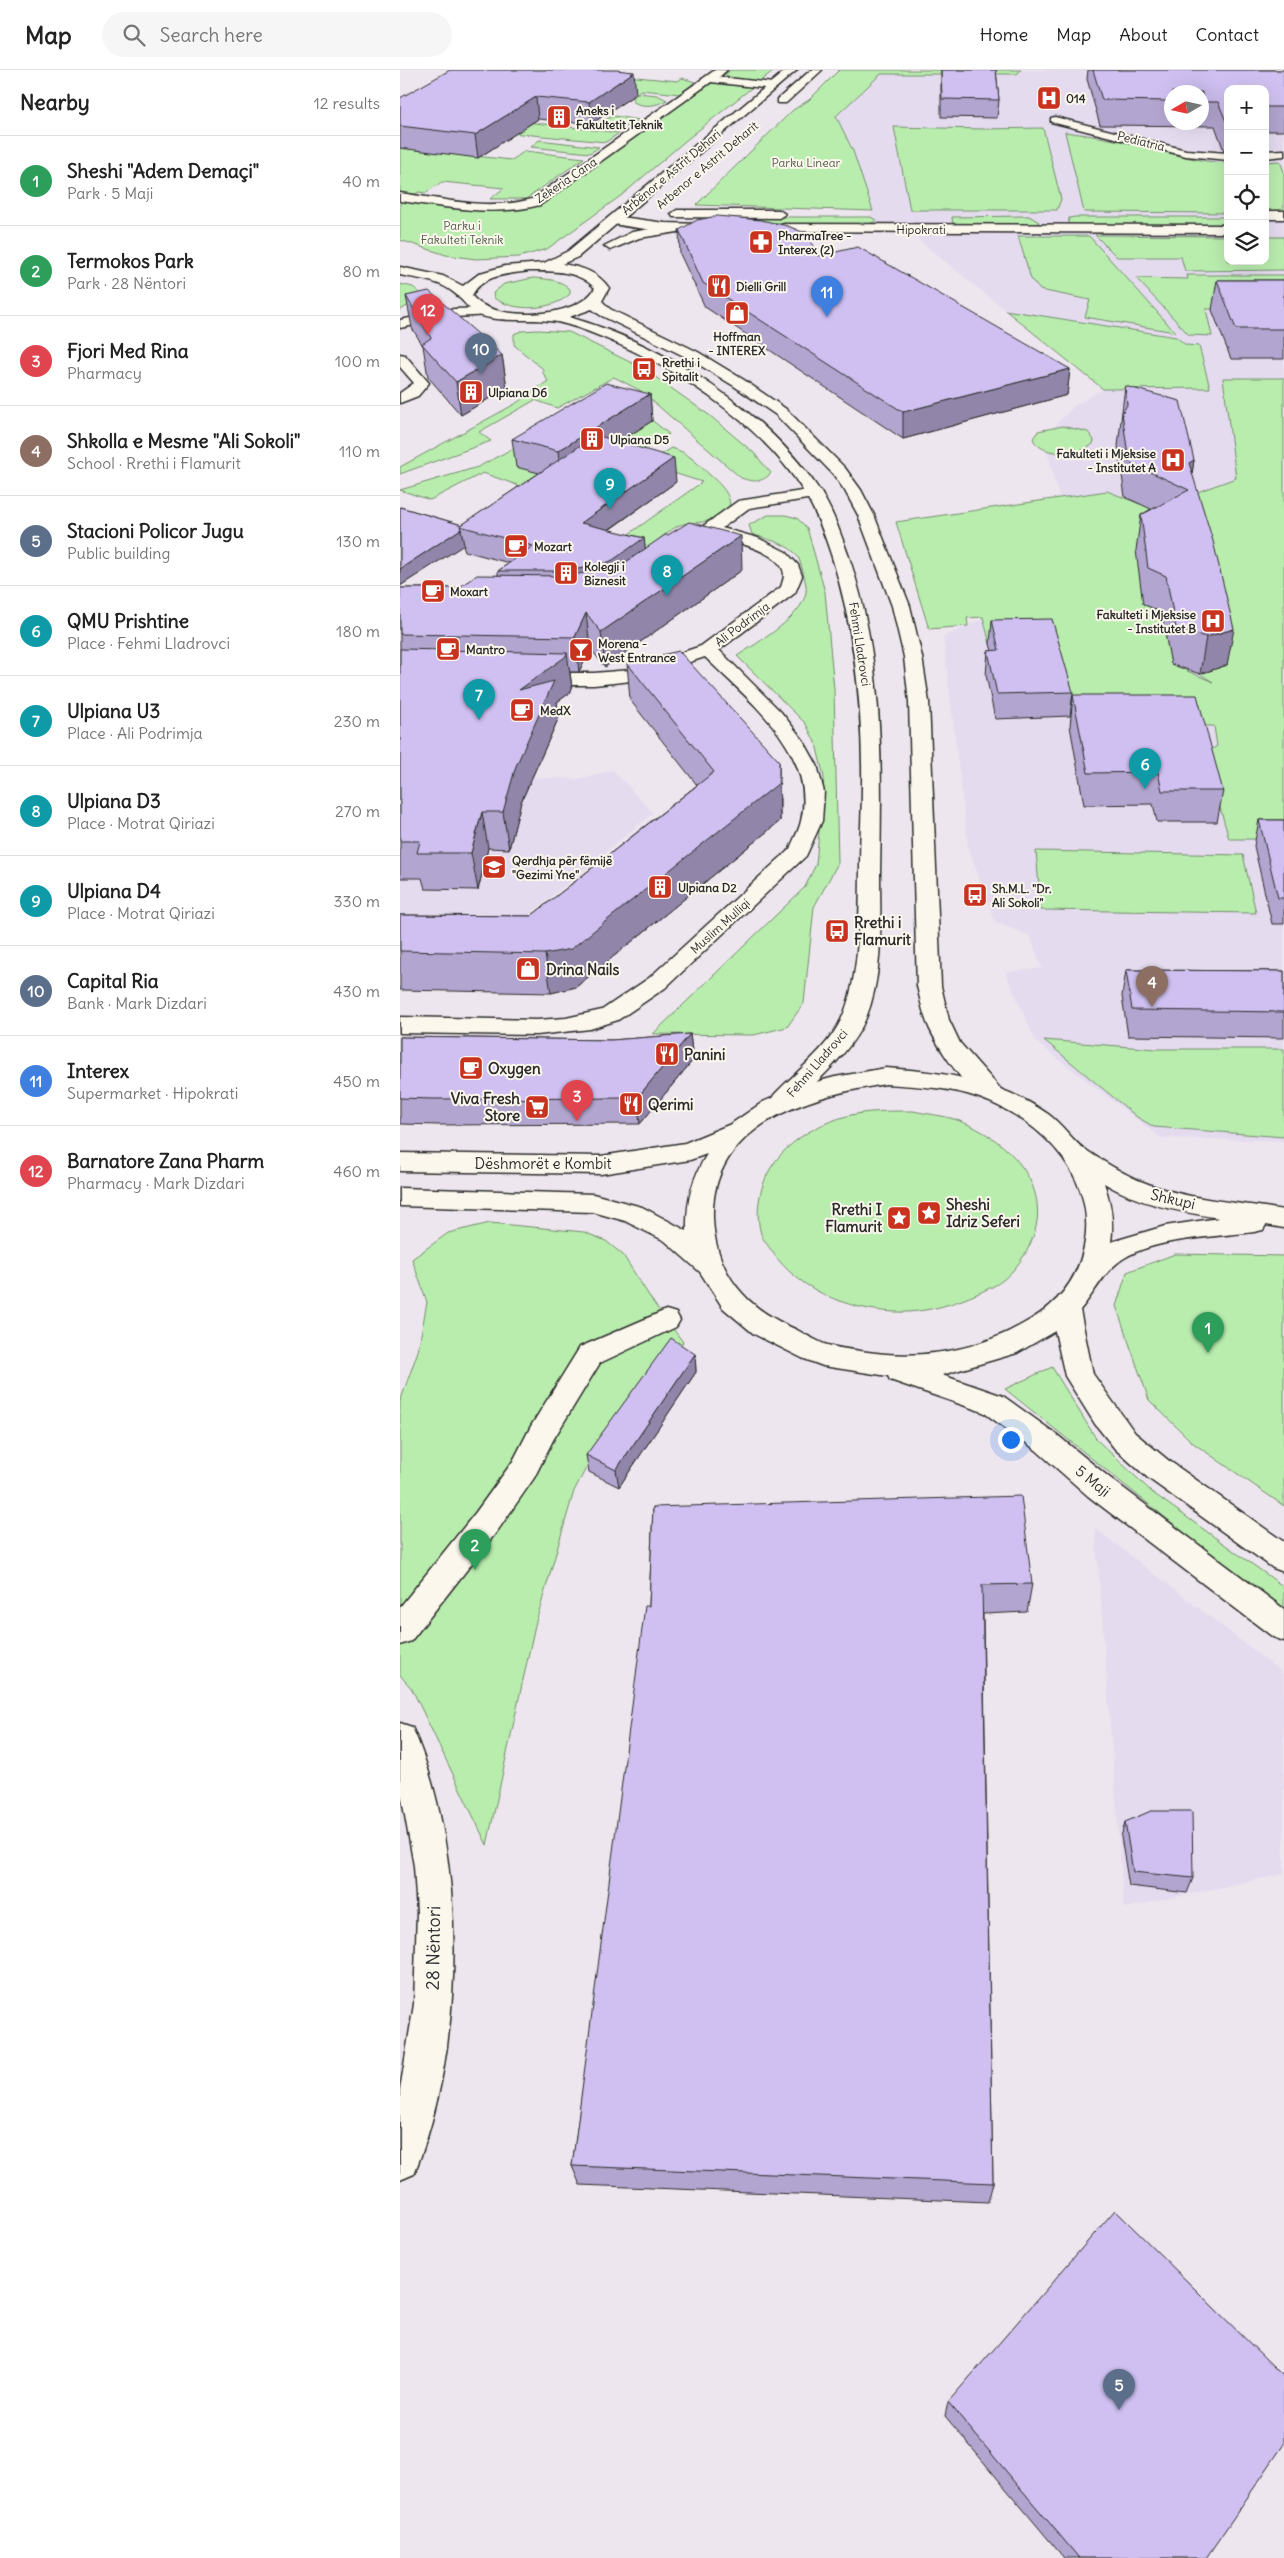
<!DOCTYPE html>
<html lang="en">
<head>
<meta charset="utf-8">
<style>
  :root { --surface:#fff; --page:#f6f6f6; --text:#222; --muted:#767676; --line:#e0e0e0; --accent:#0f766e }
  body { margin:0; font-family:Delius,sans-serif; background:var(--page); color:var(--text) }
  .controls { position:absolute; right:15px; top:15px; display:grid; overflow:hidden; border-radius:10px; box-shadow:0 5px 20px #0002 }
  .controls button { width:45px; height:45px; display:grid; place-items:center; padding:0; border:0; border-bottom:1px solid var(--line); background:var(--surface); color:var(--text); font:25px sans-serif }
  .compass { position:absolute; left:764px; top:15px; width:45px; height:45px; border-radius:50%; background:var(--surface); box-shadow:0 5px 20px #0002; rotate:261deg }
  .you { position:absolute; left:610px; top:1369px; width:18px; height:18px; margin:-12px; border:4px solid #fff; border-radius:50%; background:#1a73e8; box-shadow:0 0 0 8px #1a73e833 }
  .badge { display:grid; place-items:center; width:32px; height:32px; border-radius:50%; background:var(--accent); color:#fff; font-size:16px; font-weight:700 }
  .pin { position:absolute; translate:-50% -41px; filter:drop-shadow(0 1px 2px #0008) }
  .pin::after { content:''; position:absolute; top:26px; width:18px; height:15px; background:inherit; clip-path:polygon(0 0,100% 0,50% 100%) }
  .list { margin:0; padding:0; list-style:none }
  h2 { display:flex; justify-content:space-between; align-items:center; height:65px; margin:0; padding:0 20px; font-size:21px }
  h2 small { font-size:16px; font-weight:400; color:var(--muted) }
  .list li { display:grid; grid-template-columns:32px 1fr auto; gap:15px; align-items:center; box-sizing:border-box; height:90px; padding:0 20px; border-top:1px solid var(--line) }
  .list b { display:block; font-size:19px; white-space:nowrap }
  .list p { margin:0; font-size:16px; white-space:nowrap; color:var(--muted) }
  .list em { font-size:16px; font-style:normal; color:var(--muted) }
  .icon { flex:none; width:28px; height:28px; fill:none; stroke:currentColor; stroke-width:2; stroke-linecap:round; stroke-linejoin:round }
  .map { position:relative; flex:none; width:884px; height:2488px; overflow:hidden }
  header { display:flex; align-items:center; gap:30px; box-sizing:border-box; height:70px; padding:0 25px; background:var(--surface); border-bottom:1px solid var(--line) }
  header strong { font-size:24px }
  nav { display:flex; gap:28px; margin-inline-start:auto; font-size:18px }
  .search { width:350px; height:45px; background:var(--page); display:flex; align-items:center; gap:12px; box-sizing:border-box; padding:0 18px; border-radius:28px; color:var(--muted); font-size:19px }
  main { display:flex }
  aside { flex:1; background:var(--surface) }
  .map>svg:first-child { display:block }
</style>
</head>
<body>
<header>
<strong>Map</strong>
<div class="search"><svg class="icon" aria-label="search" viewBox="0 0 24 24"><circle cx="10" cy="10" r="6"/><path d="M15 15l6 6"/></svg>Search here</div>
<nav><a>Home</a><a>Map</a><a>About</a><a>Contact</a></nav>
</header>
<main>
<aside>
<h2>Nearby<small>12 results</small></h2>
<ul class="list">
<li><span class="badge" style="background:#2e9e5b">1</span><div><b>Sheshi &quot;Adem Demaçi&quot;</b><p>Park · 5 Maji</p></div><em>40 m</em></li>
<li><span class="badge" style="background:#2e9e5b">2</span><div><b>Termokos Park</b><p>Park · 28 Nëntori</p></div><em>80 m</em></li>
<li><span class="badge" style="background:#e0444e">3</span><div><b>Fjori Med Rina</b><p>Pharmacy</p></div><em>100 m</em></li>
<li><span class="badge" style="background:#8d6e63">4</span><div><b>Shkolla e Mesme &quot;Ali Sokoli&quot;</b><p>School · Rrethi i Flamurit</p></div><em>110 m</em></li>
<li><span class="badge" style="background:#5c6f8a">5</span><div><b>Stacioni Policor Jugu</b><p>Public building</p></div><em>130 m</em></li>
<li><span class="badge" style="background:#0f9aa8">6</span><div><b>QMU Prishtine</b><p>Place · Fehmi Lladrovci</p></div><em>180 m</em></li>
<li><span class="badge" style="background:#0f9aa8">7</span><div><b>Ulpiana U3</b><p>Place · Ali Podrimja</p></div><em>230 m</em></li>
<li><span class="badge" style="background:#0f9aa8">8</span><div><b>Ulpiana D3</b><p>Place · Motrat Qiriazi</p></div><em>270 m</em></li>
<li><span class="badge" style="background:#0f9aa8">9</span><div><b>Ulpiana D4</b><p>Place · Motrat Qiriazi</p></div><em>330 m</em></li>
<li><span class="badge" style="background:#5c6f8a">10</span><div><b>Capital Ria</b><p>Bank · Mark Dizdari</p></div><em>430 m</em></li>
<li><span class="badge" style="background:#3f7fe0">11</span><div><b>Interex</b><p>Supermarket · Hipokrati</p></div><em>450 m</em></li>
<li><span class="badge" style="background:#e0444e">12</span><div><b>Barnatore Zana Pharm</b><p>Pharmacy · Mark Dizdari</p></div><em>460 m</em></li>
</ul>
</aside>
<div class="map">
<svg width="884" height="2488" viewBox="0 0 884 2488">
  <rect width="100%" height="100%" fill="#eee6ee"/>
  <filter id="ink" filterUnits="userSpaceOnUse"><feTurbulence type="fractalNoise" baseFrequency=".02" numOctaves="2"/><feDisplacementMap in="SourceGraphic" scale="10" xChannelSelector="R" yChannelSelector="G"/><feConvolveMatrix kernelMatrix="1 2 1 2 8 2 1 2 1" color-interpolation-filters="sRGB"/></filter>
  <g filter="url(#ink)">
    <g fill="#e5dbef" fill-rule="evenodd">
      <path d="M485,0H884V1071L761,1068L636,972L605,902L642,898L630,866L595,852L568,777L543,567L615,534L675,484L643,368L674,336L703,319L516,168L463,156L473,141L453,81L436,46ZM828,19H865V191H828ZM772,22H802V52H772Z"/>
      <path d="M213,700L253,743L117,855L0,851V702L178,709Z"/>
      <path d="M695,1458L884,1604V1804L724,1838Z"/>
    </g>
    <g fill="#b9edae" stroke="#728c6c" fill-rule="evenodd">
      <path d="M92,0H164L278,11L282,8L295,12L280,24L241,20L237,23L257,25L267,30C257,36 242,38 232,31L236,23L141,14Z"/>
      <path d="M331,0H374L285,71L222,125L147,179L119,187L76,189L46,185L0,170V129L99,141L131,137Z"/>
      <path d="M439,0H621L617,4H481L436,46L453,81L473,141L296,135L393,40L409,30Z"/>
      <path d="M214,46L239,50C225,60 208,60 191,55Z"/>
      <path d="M127,52L219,63L206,72L111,63Z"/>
      <path d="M494,57L584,59L643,58L661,129L657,140H510Z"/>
      <path d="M665,62C689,65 713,69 737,75C768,82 796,92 828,93V143L684,142Z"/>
      <path d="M138,71L139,70L199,77L190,83L131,77Z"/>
      <path d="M0,78L112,90L125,81L184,88L126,129H90L104,118L42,112L25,123L19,122L14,125L0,124Z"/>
      <path d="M880,91L884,102V143H865V92Z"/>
      <path d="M629,146L639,152L635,155L553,156L552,147Z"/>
      <path d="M305,147H471L477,151L463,156L304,155Z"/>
      <path d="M675,147H828V157L671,156L668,154L669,148Z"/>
      <path d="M695,165L828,166V191H865V167H884V200L785,201L781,187H717Z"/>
      <path d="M618,166H689L775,262L685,247L690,230L640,220L631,209Z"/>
      <path d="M787,205H884V233L854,239H806L812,266L789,265L736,208L788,209Z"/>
      <path d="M133,208C146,209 160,209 170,219V224C152,241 114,242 94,228L93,223L104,214Z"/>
      <path d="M0,214L13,217L21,224L17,231L0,240Z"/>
      <path d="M605,240L776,267L786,275L799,276L810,318L703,319Z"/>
      <path d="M138,260L169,262L244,299L309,345L354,383L371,403C362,413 353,412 341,408L241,321L214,307L157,338L135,330L79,362L91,371L0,404V397L115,334L148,311L143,303V299L114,275V264L121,261Z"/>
      <path d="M823,308H884V769H829L805,684L817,676L814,656H690L670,646L650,573L590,574L583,547L567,548L568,556L529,559L496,452L707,421L740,434L789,425L836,408ZM807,507L827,595L800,604L813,612L771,594L761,542L743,534Z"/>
      <path d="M202,331L244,344L269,364L201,405L122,428L117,415L83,403L30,430L0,420L78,397Z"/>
      <path d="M663,356L688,362L694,370L693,374C680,386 641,387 633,369L638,361Z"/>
      <path d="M271,378C287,381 299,395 311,406C334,426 340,443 303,452C296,453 287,452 280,455C267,461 238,487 225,497L212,476L302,412L258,398L144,457Z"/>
      <path d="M368,445H385L397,448L407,458L425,522L434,619L438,793L414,837L404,933L387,957L354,965L253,964L405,817L416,794L424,707L416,674L406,654L337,586C357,573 403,547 406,522C407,517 405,511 404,506C402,499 400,487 394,482C383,472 365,469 352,464L349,455Z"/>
      <path d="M636,781L843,785L856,843L641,840Z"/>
      <path d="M644,970L756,979H884V1067L754,1057L737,1047Z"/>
      <path d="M513,1041C526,1044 541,1045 554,1049C605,1066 656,1115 631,1172C624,1189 609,1209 592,1217C565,1230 539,1240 508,1242C459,1244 399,1223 371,1180C368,1175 363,1170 361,1164C356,1146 358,1128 364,1112C379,1071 429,1045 471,1042C484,1041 499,1041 513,1041Z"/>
      <path d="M90,1153L184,1162L206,1171L223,1185L255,1235L283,1272L203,1366L174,1421L135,1555L87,1775L12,1619L0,1605V1332L18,1281L27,1232L12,1189L48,1163Z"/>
      <path d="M775,1184L884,1186V1436L793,1373L749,1330L716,1236L727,1202Z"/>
      <path d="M652,1297L697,1370L753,1423L884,1517V1540L842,1509L605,1319Z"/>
    </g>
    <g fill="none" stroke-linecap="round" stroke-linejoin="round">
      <defs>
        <path id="pedestrian" d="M266,1240L276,1243L280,1250L276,1257L200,1293L153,1370L134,1408L98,1460L11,1571L0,1575V1537L76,1442L113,1391L131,1356L180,1277Z"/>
        <g id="minor">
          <path d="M315,0H327L319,7L373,13L378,16L373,19L311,12L140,135C93,147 48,137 0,131V123C44,129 88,141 132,129Z"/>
          <path d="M655,47L786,80L828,83V90L786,86L651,52V48Z"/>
          <path d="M884,80V86L865,88V81Z"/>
          <path d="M277,140H379L385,144L379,148L273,147L271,144Z"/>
          <rect x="865" y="141" width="19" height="8"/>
          <path d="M214,146L265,153L302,154L308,158C299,168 225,157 210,153L208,150Z"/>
          <path d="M355,154L828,155V163L351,161L349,158Z"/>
          <path d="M86,238L93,242L91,245L54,247L0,258V250L54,239Z"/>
          <path d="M0,284L5,285L29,313L18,326L0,333V323L14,313L0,297Z"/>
          <path d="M414,419L422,424L420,427L349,438L322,458L358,468L386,482L398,495L402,506L395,523L319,580L381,642L403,670L417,695L424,722L422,751L406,786L265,918L218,950L190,959L137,965L0,963V947L137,950L166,948L202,940L249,908L390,779C393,770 399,761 401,751C418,682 347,629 305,587L232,611L194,615H133L126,613L124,609L126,605L133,603H194L230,600L301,576L381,517C382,513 384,509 384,505C384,482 330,470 312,466L298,473L292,472L290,468L292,464L338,431Z"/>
          <path d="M0,1653L12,1657C68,1782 66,1978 14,2104L0,2110V2020L14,1934L17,1842L14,1796L0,1718Z"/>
        </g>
        <path id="tertiary" d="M280,154L284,155L286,158L284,161L239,168L210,180L204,176L232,162Z"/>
        <g id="secondary">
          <path d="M386,0H397L178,187L162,194C181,197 197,201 209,218L202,231L210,239L298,282L344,310L386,339L445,398L461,420L474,445L510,536L522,587L529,632L541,916L549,950L560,973L605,1024L602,1030C596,1031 592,1033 587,1030C567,1023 533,970 526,950C522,939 520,928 517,916L509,632L504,587L492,536L458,445L445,421L433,404L376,345L334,316L288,288L200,245L192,239L169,247C262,273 366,340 420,421C433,441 441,465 449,487C484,590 482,696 480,804C480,851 484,903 466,948C451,983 417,1010 392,1037L383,1039L374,1037L371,1031L374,1025C396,1002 427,979 441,950C465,900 458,811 461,756C465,664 459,572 431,484C424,463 416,441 404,422C361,352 268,292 192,263C179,258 163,252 149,251C127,248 105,253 82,246C68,241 64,230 53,222C38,210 18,209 0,205V197L43,206L63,216L80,203L105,196L144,193L168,181ZM129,201C152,201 178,200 195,218C179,249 92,253 72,226C81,205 108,204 129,201Z"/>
          <path d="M411,0H422L386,33H378V29Z"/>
        </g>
        <path id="primary" d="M486,998C544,1002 599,1010 648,1044C662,1054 672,1070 683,1078C697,1088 727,1106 743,1112C786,1130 838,1132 884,1140V1158L866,1155L863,1160L854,1162C815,1167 746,1168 716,1194C701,1207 693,1225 680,1240L693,1304L735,1363L768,1390L884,1472V1502L873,1498L748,1408L715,1379L695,1354L665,1306L655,1261L617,1283L542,1305L603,1326L656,1364L710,1408L884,1539V1571L873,1567L688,1426L636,1380L583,1342L490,1310L488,1306L423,1296L402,1288L354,1264L323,1238L300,1202L265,1171L225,1151L193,1142L0,1136V1118L193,1124L242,1137L287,1161C286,1132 292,1108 307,1084L290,1090L201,1104L0,1101V1083L201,1086L285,1073L331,1054L363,1032L394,1018L435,1007ZM486,1014C513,1016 541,1017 567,1024C632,1042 696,1100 685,1171C679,1210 657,1236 623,1254C572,1283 517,1290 460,1281C448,1279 435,1278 424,1274C415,1270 406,1265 397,1260C376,1251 357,1240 342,1223C323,1202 314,1176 313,1148C310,1053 412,1025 486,1014ZM704,1113C740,1135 778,1141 819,1148L765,1156L711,1172C714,1151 711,1133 704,1113Z"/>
      </defs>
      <use href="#pedestrian" stroke="#2b2b2b" stroke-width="3"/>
      <use href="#minor" stroke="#2b2b2b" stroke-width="3"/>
      <use href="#tertiary" stroke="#2b2b2b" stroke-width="3"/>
      <use href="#secondary" stroke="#2b2b2b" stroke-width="3"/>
      <use href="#primary" stroke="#2b2b2b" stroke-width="3"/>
      <use href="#pedestrian" fill="#fbf7ec" fill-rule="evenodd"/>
      <use href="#minor" fill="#fbf7ec" fill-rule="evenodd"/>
      <use href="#tertiary" fill="#fbf7ec" fill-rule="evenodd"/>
      <use href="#secondary" fill="#fbf7ec" fill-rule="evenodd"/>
      <use href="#primary" fill="#fbf7ec" fill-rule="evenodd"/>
    </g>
    <g fill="#b2a5cf" stroke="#2b2b2b" fill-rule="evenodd">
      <path d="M541,0H596L599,30L597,48L541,47Z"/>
      <path d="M688,0H884V61H865V19H828V81H824L815,56L700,55L687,9ZM772,22H802V52H772Z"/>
      <path d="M236,24L191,54L138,49L78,88L0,78V28Z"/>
      <path d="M279,160L418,186L670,299L667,325L503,369L305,237L280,184Z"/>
      <path d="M817,210H884V289H831L812,240Z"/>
      <path d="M6,226L102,285L107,318L61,345L28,307L23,276L12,258Z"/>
      <path d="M725,316L794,390L792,403L827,595L800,604L771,594L761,542L743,534L736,480L741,445L751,439L725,427L718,376Z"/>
      <path d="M250,324L252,351L219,372L276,412L209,460L244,468L245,479L342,500L205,597L190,578L179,602H170L172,618L170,623L157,632L159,647L121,732L109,779L88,778L78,820L25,819L22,808H0V518H58L98,505V501L109,493L65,481L63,475L0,516V437L62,455L139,403L116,397L112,369Z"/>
      <path d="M592,550L673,622L670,646L595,649L586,605L588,581H592L590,574Z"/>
      <path d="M227,593L380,728V751L176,917L151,923L0,920V845L131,846L297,715L230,630Z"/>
      <path d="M673,625L823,721L817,752H757L753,734L684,735L670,656Z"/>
      <path d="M859,750H884V854H872L854,776Z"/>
      <path d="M726,900L884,901V968L728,966L722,926Z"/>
      <path d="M290,964L293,990L240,1054L39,1055L0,1054V967L211,970Z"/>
      <path d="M295,1284L296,1302L219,1417L189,1402L186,1385Z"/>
      <path d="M253,1437L632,1514L627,1542L583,1544L593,2113L588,2132L180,2115L172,2096L249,1536Z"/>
      <path d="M725,1752L793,1808L787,1823L729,1816L721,1767Z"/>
      <path d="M548,2332L806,2488H664L545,2346Z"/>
    </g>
    <g fill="#9186a9" stroke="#2b2b2b">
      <path d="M234,2L236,24L191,54L189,32Z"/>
      <path d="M136,27L138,49L78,88L75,65Z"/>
      <path d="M102,285L107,318L61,345L56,312Z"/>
      <path d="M670,299L667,325L503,369V342Z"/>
      <path d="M250,324L252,351L161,409L158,381Z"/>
      <path d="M274,388L276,412L184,477L181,453Z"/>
      <path d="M794,390L789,425V393Z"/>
      <path d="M61,459L64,475L0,516V499Z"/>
      <path d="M341,466L342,500L205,597L201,562Z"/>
      <path d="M244,468L247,493L169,526L166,501Z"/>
      <path d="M186,543L190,578L179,602L175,567Z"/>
      <path d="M834,559L827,595L800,604L806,567Z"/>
      <path d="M167,583L172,618L170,623L157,632L159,647L121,732L109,779L103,742L119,620Z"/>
      <path d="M379,691L380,751L176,917L151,923L145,884Z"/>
      <path d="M82,742L88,778L78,820L71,783Z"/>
      <path d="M290,964L293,990L240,1054L237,1028Z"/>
      <path d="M295,1284L296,1302L219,1417L216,1400Z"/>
    </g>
    <g fill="#cfc0f1" stroke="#2b2b2b">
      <path d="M50,0H216L234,2L189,32L136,27L75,65L0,56V28Z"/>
      <path d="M541,0H596L599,30L542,29Z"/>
      <path d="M693,0H884V37H865V19H828V56L818,32H802V22H772V31L702,30Z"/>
      <path d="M317,146L361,150L388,156L407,164L418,186L458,177L670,299L503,342L303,213L279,160L297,150Z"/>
      <path d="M817,210H884V259H836Z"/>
      <path d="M29,221L102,285L56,312L22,274L31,268L6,226Z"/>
      <path d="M206,313L250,324L158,381L112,369Z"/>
      <path d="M725,316L780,331L794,390L789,393L813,471L834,559L806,567L776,558L766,506L748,498L741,445L789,420L729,392L722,343L727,335Z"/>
      <path d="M196,365L274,388L181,453L244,468L213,490L201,495L166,501H98L133,476L60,456Z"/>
      <path d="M0,437L62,455L60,456L61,459L0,499Z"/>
      <path d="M289,452L341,466L201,562L186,543L175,567L0,564V518H58L77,505L165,506L205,500L226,492L265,465H268Z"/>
      <path d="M652,549L673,622L597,624L588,581L599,580L592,550Z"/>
      <path d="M0,579L167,583L165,587L119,620L154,611L116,696L103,742H82L71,783H17L20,771H0Z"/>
      <path d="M279,581L379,691V713L171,879L145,884L0,881V845L131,846L314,702L227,593Z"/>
      <path d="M673,625H797L823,721H762L758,702L688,703Z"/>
      <path d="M859,750H884V828H878Z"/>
      <path d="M726,900L884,901V942L732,940Z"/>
      <path d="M290,964L237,1028L33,1029L0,1028V967L211,970Z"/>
      <path d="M271,1268L295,1284L216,1400L186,1385Z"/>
      <path d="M621,1426L632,1514L582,1515L593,2113L172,2096L245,1536H249L253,1437Z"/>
      <path d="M751,1741H792L793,1808L733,1802L725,1752Z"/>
      <path d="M715,2140L884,2307V2374L806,2488H679L548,2332Z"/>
    </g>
  </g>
  <defs>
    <symbol id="hospital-square" viewBox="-11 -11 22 22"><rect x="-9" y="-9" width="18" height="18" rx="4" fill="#c8321e" stroke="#fbf7ec"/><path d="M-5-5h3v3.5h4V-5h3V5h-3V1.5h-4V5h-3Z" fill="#fff"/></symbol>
    <symbol id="building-square" viewBox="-11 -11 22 22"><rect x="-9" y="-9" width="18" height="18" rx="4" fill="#c8321e" stroke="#fbf7ec"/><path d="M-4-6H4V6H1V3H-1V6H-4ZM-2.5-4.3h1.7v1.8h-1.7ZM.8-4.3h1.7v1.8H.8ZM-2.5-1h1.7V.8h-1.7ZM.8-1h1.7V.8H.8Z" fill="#fff"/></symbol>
    <symbol id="pharmacy-square" viewBox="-11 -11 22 22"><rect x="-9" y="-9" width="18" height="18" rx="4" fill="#c8321e" stroke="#fbf7ec"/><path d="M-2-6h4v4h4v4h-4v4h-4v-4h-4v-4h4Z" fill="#fff"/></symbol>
    <symbol id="restaurant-square" viewBox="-11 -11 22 22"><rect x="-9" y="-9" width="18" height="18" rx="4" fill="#c8321e" stroke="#fbf7ec"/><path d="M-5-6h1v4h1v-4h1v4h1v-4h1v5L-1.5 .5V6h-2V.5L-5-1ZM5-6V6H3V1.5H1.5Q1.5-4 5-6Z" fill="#fff"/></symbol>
    <symbol id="shop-square" viewBox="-11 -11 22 22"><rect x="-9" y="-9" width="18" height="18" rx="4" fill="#c8321e" stroke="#fbf7ec"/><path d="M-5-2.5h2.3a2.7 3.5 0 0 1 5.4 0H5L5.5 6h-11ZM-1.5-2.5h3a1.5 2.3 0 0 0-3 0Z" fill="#fff"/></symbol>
    <symbol id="bus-square" viewBox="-11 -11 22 22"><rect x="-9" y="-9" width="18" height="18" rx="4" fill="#c8321e" stroke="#fbf7ec"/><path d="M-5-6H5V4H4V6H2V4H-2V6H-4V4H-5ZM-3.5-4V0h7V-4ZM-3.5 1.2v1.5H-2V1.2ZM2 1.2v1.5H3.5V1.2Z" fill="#fff"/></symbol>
    <symbol id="cafe-square" viewBox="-11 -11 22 22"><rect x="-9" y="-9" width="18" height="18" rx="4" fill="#c8321e" stroke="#fbf7ec"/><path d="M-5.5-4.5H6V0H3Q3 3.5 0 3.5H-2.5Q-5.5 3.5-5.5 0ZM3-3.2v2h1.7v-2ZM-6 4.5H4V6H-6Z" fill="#fff"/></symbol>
    <symbol id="bar-square" viewBox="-11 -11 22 22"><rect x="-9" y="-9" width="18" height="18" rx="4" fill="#c8321e" stroke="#fbf7ec"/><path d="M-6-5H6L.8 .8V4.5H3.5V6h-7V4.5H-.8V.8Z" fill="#fff"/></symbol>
    <symbol id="school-square" viewBox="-11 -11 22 22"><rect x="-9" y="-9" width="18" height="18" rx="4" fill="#c8321e" stroke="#fbf7ec"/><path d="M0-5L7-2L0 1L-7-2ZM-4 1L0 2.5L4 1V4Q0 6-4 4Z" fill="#fff"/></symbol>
    <symbol id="supermarket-square" viewBox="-11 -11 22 22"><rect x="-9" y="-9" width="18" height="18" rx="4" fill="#c8321e" stroke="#fbf7ec"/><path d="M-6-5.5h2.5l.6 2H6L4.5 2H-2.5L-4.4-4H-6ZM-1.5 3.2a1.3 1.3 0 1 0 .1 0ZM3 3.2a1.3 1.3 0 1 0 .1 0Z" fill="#fff"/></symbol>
    <symbol id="sight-square" viewBox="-11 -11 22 22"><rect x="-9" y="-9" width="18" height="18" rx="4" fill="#c8321e" stroke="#fbf7ec"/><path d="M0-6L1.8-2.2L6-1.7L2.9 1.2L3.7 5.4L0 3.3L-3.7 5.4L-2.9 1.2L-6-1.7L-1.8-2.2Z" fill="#fff"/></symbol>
  </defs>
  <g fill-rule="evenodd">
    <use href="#hospital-square" x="635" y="14" width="28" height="28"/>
    <use href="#building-square" x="145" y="33" width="28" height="28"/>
    <use href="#pharmacy-square" x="347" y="158" width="28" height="28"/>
    <use href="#restaurant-square" x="305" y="202" width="28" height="28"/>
    <use href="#shop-square" x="323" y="229" width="28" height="28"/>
    <use href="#bus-square" x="230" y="285" width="28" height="28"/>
    <use href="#building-square" x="57" y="308" width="28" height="28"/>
    <use href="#building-square" x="178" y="355" width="28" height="28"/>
    <use href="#hospital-square" x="759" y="376" width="28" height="28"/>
    <use href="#cafe-square" x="102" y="462" width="28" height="28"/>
    <use href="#building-square" x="152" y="489" width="28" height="28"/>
    <use href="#cafe-square" x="19" y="507" width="28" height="28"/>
    <use href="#hospital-square" x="799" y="537" width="28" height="28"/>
    <use href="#cafe-square" x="34" y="565" width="28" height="28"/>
    <use href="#bar-square" x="167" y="566" width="28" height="28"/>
    <use href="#cafe-square" x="108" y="626" width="28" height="28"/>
    <use href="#school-square" x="80" y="783" width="28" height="28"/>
    <use href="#building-square" x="246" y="803" width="28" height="28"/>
    <use href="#bus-square" x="561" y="811" width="28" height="28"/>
    <use href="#bus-square" x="423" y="847" width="28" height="28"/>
    <use href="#shop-square" x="114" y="885" width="28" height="28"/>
    <use href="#restaurant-square" x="253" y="970" width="28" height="28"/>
    <use href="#cafe-square" x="57" y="984" width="28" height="28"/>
    <use href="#restaurant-square" x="217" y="1020" width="28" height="28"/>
    <use href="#supermarket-square" x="123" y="1023" width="28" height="28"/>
    <use href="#sight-square" x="515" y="1129" width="28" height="28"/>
    <use href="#sight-square" x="485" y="1134" width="28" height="28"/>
  </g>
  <g text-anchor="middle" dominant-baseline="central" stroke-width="4" stroke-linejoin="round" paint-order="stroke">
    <g font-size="12" font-weight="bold" fill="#2b2b2b" stroke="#fbf7ec" text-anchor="start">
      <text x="666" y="28">014</text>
      <text x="176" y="40">Aneks i<tspan x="176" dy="14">Fakultetit Teknik</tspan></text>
      <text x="378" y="165">PharmaTree -<tspan x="378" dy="14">Interex (2)</tspan></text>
      <text x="336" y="216">Dielli Grill</text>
      <text x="337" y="266" text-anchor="middle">Hoffman<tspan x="337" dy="14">- INTEREX</tspan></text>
      <text x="262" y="292">Rrethi i<tspan x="262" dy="14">Spitalit</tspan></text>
      <text x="88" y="322">Ulpiana D6</text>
      <text x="210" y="369">Ulpiana D5</text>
      <text x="756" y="383" text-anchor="end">Fakulteti i Mjeksise<tspan x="756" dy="14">- Institutet A</tspan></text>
      <text x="134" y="476">Mozart</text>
      <text x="184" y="496">Kolegji i<tspan x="184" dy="14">Biznesit</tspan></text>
      <text x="50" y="521">Moxart</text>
      <text x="796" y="544" text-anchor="end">Fakulteti i Mjeksise<tspan x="796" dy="14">- Institutet B</tspan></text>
      <text x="198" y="573">Morena -<tspan x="198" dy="14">West Entrance</tspan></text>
      <text x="66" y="579">Mantro</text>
      <text x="140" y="640">MedX</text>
      <text x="112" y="790">Qerdhja për fëmijë<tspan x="112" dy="14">"Gezimi Yne"</tspan></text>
      <text x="278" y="817">Ulpiana D2</text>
      <text x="592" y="818">Sh.M.L. "Dr.<tspan x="592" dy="14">Ali Sokoli"</tspan></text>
    </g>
    <g font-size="12" fill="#2b2b2b" stroke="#fbf7ec">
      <text transform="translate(741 71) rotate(14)">Pediatria</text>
      <text transform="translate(307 95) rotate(-40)">Arbenor e Astrit Deharit</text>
      <text transform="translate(271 102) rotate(-40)">Arbënor e Astrit Dehari</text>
      <text transform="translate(166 110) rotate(-34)">Zekeria Cana</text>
      <text x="521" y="159">Hipokrati</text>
      <text transform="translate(342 554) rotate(-37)">Ali Podrimja</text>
      <text transform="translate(460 574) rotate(81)">Fehmi Lladrovci</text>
      <text transform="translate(320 856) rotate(-42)">Muslim Mulliqi</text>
      <text transform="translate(417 993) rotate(-49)">Fehmi Lladrovci</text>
    </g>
    <g font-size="12" fill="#4e5c4c" stroke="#fbf7ec">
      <text x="406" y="92">Parku Linear</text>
      <text x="62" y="155">Parku i<tspan x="62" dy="14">Fakulteti Teknik</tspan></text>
    </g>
    <g font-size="15" font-weight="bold" fill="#2b2b2b" stroke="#fbf7ec" text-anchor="start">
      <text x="454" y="852">Rrethi i<tspan x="454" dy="17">Flamurit</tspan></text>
      <text x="146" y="899">Drina Nails</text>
      <text x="284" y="984">Panini</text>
      <text x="88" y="998">Oxygen</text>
      <text x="120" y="1028" text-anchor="end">Viva Fresh<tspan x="120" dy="17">Store</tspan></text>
      <text x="248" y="1034">Qerimi</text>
      <text x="546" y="1134">Sheshi<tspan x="546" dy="17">Idriz Seferi</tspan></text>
      <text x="482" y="1139" text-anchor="end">Rrethi I<tspan x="482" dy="17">Flamurit</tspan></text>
    </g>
    <g font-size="15" fill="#2b2b2b" stroke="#fbf7ec">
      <text x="143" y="1093">Dëshmorët e Kombit</text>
      <text transform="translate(773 1129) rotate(13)">Shkupi</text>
      <text transform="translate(693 1411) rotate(39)">5 Maji</text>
    </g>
    <g font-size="18" fill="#2b2b2b" stroke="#fbf7ec">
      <text transform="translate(33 1878) rotate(-89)">28 Nëntori</text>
    </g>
  </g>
</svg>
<div class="controls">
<button>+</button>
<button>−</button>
<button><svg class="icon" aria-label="locate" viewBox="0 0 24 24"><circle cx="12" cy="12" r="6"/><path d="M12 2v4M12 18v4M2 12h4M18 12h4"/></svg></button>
<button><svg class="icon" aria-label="layers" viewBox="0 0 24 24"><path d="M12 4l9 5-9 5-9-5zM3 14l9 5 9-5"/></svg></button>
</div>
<svg class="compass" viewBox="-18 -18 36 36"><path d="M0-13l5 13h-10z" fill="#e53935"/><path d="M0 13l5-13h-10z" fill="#767676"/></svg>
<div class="you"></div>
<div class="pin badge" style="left:808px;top:1283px;background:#2e9e5b">1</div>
<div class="pin badge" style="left:75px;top:1500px;background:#2e9e5b">2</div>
<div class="pin badge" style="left:177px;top:1051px;background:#e0444e">3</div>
<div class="pin badge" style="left:752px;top:937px;background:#8d6e63">4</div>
<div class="pin badge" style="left:719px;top:2340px;background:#5c6f8a">5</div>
<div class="pin badge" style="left:745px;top:719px;background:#0f9aa8">6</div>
<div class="pin badge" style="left:79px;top:650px;background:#0f9aa8">7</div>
<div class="pin badge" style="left:267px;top:526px;background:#0f9aa8">8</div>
<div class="pin badge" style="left:210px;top:439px;background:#0f9aa8">9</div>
<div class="pin badge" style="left:81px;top:304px;background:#5c6f8a">10</div>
<div class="pin badge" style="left:427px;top:247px;background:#3f7fe0">11</div>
<div class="pin badge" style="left:28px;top:265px;background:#e0444e">12</div>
</div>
</main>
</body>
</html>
